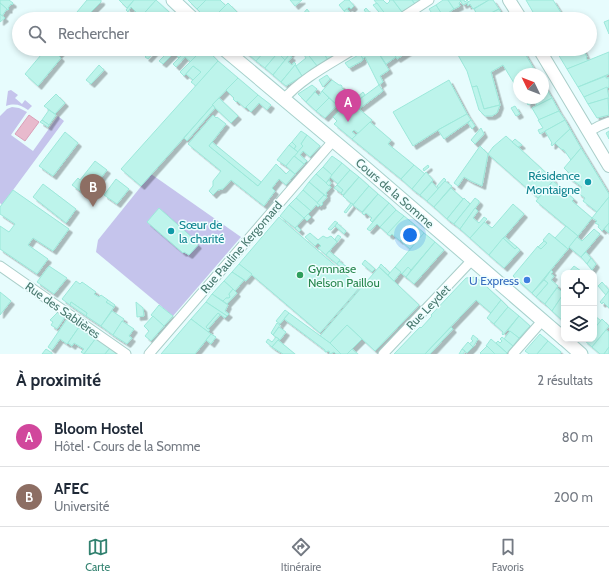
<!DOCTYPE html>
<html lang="fr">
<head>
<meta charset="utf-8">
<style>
  :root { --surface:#fff; --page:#f2f2f3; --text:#1f2937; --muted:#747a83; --line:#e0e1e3; --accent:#31816f }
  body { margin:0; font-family:Cabin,sans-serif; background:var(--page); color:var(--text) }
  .controls { position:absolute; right:12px; bottom:12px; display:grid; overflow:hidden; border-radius:8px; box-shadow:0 2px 6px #0003 }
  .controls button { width:36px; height:36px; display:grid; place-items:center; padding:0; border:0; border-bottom:1px solid var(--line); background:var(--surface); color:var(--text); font:20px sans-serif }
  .compass { position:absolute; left:513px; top:68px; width:36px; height:36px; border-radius:50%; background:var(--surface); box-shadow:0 2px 6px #0003; rotate:313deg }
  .you { position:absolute; left:410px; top:235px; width:14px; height:14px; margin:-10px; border:3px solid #fff; border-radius:50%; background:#1a73e8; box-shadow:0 0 0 6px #1a73e833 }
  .badge { display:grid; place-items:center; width:26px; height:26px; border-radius:50%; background:var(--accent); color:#fff; font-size:13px; font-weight:700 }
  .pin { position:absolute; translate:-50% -33px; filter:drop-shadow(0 1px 2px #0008) }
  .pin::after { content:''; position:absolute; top:21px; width:14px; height:12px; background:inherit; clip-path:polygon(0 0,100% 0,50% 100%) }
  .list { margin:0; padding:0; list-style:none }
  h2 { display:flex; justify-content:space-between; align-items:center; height:52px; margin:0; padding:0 16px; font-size:17px }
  h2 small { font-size:13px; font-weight:400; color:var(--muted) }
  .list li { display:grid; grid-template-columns:26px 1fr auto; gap:12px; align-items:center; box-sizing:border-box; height:60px; padding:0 16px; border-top:1px solid var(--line) }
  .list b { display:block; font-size:15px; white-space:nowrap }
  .list p { margin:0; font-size:13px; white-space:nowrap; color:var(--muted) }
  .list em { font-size:13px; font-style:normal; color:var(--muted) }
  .icon { flex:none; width:22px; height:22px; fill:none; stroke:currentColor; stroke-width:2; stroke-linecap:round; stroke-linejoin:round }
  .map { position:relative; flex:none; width:609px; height:354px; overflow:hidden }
  .search { position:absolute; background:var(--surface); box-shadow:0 2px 6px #0003; left:12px; right:12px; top:12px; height:44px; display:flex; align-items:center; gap:10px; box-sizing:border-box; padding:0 14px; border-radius:22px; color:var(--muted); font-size:15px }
  .sheet { height:172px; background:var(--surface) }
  nav { display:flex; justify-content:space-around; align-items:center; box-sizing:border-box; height:56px; border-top:1px solid var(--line); background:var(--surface); font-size:11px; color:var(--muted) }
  nav a { display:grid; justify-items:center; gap:2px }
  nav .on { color:var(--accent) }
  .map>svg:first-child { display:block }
</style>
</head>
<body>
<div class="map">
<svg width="609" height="354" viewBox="0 0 609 354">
  <defs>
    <filter id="shadow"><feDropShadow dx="3.5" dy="3.5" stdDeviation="0" flood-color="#0004"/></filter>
  </defs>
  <rect width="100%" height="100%" fill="#e7fcfd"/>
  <g fill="#c5c4ec">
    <path d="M11,90L18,95L15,98L22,104L25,100L32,106L28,110C21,105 15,103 6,106L8,91Z"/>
    <path d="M12,107L19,108L27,112L11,135L33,151L58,116L64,121L2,205L0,203V116L7,109Z"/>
    <path d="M151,174L241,237L173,316L96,252L98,240Z"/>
  </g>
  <path fill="#e8bacd" stroke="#db9fb8" d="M29,115L39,122L25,141L15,134Z"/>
  <g fill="#bdf4eb" stroke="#9ce8da" filter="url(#shadow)">
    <path d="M0,0H9L13,3L12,5L11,4L8,8L9,9L8,10L0,3Z"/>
    <path d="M87,0H101V2L85,18L77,12Z"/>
    <path d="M119,0H134L127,8Z"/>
    <path d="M134,0H156L139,19H136L134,17L137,13L131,7L128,12L126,10Z"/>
    <path d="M156,0L169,12L162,19H139Z"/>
    <path d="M188,0H206L197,9Z"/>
    <path d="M206,0H220L226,6L212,19H207L197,9Z"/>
    <path d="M290,0H302L295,6Z"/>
    <path d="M345,0H349L354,6L351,9L349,7L344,11L339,5Z"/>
    <path d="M374,0H383L387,4L390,1L389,0H393L402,12L389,19Z"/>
    <path d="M393,0H412L415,4L402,12Z"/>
    <path d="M412,0H420L415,4Z"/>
    <path d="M443,0H448L454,9L448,13L451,19H449L448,16L444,19L436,5Z"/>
    <path d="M448,0H460L461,1L459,3L460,6L454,9Z"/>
    <path d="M460,0H464L465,2L467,0L469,2L463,5Z"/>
    <path d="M471,0H489L473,9L470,4L468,6L467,3Z"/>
    <path d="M489,0H493L499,9L480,19L474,9Z"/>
    <path d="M526,0H553L565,19H537Z"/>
    <path d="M0,3L7,9L2,16L0,14Z"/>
    <path d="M228,3L240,15L236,18L212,19Z"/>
    <path d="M377,3L389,19L370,18L364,10L366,8L373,16L379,12L373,5Z"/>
    <path d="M436,5L443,16L438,19H436L429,9Z"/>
    <path d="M307,9L310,13L305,18L302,15Z"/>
    <path d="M347,9L351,14L354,19H350L344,11Z"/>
    <path d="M499,9L505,19H480L489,14Z"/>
    <path d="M169,12L176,19H162Z"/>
    <path d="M464,13L466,16L461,18L460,15Z"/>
    <path d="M0,14L5,18L0,22Z"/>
    <path d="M240,14L246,19H235Z"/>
    <path d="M75,15L77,16L80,19H71Z"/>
    <path d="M367,15L370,19H362L364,17Z"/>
    <path d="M460,15L462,19H455L454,18Z"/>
    <path d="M609,20V34L604,22Z"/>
    <path d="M46,49H64L58,55L61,58L38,86L25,74Z"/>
    <path d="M153,49H157L148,59L145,57Z"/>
    <path d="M188,49L179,58L174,53L163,64L159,61L171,49Z"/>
    <path d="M188,49H203L191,62L185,57L176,67L173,64Z"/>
    <path d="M203,49H206L218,61L196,86L191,82L201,72L193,66L184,76L180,72Z"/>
    <path d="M242,49H255L249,55Z"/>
    <path d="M255,49H267L256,61L249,55Z"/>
    <path d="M267,49H273L275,51L277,49H281L265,68L256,61Z"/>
    <path d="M281,49L286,50L281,56L285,60L273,75L265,68Z"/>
    <path d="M284,49H289L292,51L285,60L281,56L286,50Z"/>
    <path d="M310,49H318L309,56L306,52Z"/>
    <path d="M318,49H321L328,60L317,66L309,56Z"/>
    <path d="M321,49H340L341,51L328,60Z"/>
    <path d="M367,49H376L389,70L380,76L383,82L379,85L365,57L363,59L360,54Z"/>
    <path d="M376,49H391L396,57L386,64Z"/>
    <path d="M391,49H411V50L397,59Z"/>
    <path d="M454,49H468L458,55Z"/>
    <path d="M468,49H480L481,52L486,49H521L523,53L524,52L537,74H519V87L517,88L503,65L491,72L500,105L484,109L477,86L472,87L467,71L458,55Z"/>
    <path d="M555,49H583L587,57L586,58L588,61L567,69Z"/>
    <path d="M306,52L317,66L302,76L296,66L306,58L304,55Z"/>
    <path d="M609,52V74L578,87L567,69Z"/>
    <path d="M360,54L363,59L362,61L349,68L345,63Z"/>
    <path d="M289,55L292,57L288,62L292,65L294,62L296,64L281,82L273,75Z"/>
    <path d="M218,61L238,78L212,105H213L141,186L121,169Z"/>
    <path d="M99,65L104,70L91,84L86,80Z"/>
    <path d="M295,65L302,76L286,86L281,82Z"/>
    <path d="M193,66L201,72L193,80L186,74Z"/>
    <path d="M327,75L330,79L323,87L319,80Z"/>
    <path d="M606,76V78H609V87L584,97L578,87Z"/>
    <path d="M238,78L258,95L245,108L237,101L236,102L233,99L234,98L226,90Z"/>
    <path d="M332,80L339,85H341L342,86V88L348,94L347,95L348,96L353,94L356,98L363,92L365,95L356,102L350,99L347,102L344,99L337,105L322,91Z"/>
    <path d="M449,80L467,114L438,130L413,146L393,112Z"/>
    <path d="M543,83L547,90L543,92Z"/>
    <path d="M312,85L317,89L306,102L298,94Z"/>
    <path d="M379,85L383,91L359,109L372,120L361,132L358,133L354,130L352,132L356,135L352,139L334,124L337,121L333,117L342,108L346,111L350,108L346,104L350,99L356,102Z"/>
    <path d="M477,86L484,109L500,105L497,113L492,116H485L479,110L472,87Z"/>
    <path d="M607,87L609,98L588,104L584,97Z"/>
    <path d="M547,90L552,98L537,106L535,101L528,105L526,100L530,98H543V92Z"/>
    <path d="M322,91L329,98L316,111L306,102L315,92L319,96Z"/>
    <path d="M56,94L65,103L55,114L44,106Z"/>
    <path d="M258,95L271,105L267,110L259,103L251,112L246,107Z"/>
    <path d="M219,98L238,116L231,123L212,105Z"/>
    <path d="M329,98L337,105L325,118L316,111Z"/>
    <path d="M552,98L559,111L539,120L532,108Z"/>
    <path d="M608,98L609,115L597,118L588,104Z"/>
    <path d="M346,104L350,108L346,111L342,108Z"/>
    <path d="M213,105L215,108L187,141L184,138Z"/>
    <path d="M515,106L520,114L516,116L511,108Z"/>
    <path d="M49,110L56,115L49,125L42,120Z"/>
    <path d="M559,111L565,120L540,134L538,130L543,128L538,120Z"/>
    <path d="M467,114L471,120L444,139L438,130Z"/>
    <path d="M213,115L216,118L217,117L226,124L209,146L258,186L276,164L286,174L290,170L295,174L286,185L279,179L272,188L275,191L264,206L231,180L223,189L218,190L213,195L209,191L213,186V181L221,171L188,144Z"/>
    <path d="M42,120L49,125L48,127L40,122Z"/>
    <path d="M471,120L475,126L472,129L468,123Z"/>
    <path d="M565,120L570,129L552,146L551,144L552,143L545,131Z"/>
    <path d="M370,122L391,140L388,144L414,165L401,179L352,139Z"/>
    <path d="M481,128L484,134L475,144L471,140Z"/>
    <path d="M570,129L581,148L571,160L564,150L561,149L555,143Z"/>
    <path d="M301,131L307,135L301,144L303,146L298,152L294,149L296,146L292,142Z"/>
    <path d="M609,131V139L606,133Z"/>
    <path d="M65,132L78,143L53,176L39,166Z"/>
    <path d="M307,135L320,146L310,157L303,151L300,155L307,161L304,164L294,156L303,146L301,144Z"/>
    <path d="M506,136L554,180L538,198L488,154L493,147Z"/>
    <path d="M515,139L522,145L518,147L512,142Z"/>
    <path d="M212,142L261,182L258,186L209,146Z"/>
    <path d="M292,142L296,146L294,149L289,145Z"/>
    <path d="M289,145L298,152L286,166L277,160Z"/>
    <path d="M480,146L488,154L482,186L471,181L464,177L458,186L454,183Z"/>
    <path d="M581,148L609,194V197L597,212L583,201L585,198L578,193L582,187L568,177L570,174L564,168Z"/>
    <path d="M294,156L304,164L295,174L286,166Z"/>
    <path d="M332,156L342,163L332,175L323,167Z"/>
    <path d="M95,161L107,170L87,196L72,185L78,178L80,180Z"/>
    <path d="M342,163L350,170L338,184L330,177Z"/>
    <path d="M414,165L425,174L412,189L401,179Z"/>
    <path d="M428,165L429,167L424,171L423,169Z"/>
    <path d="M323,167L332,175L326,183L316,174Z"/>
    <path d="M350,170L359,177L343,195L341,193L343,190L337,185Z"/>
    <path d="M426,172L433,180L420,195L412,189Z"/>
    <path d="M316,174L331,187L326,193L327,195L326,196L309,182Z"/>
    <path d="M359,177L369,186L353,205L343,196Z"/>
    <path d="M444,178L446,180L439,188L437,186Z"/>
    <path d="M116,179L129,189L117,204L104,195Z"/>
    <path d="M329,180L331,183L329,186L326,183Z"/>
    <path d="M445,181L452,186L434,207L427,201Z"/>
    <path d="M553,181L574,199L572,201L592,218L578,236L536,201Z"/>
    <path d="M309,182L324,195L317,203L303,190Z"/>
    <path d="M432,182L438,189L427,201L420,195Z"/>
    <path d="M43,184L76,209L66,223L33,197Z"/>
    <path d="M337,185L343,190L341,193L334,188Z"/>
    <path d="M369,186L378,194L362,212L353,205Z"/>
    <path d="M451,188L463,199L447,219L434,207Z"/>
    <path d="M13,190L69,229L53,251L33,238L28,245L48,259L37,274L0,249V226L9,232L15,224L0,214V207Z"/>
    <path d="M303,190L320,205L318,207L316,205L311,211L296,198Z"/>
    <path d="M378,194L389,203L372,222L370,220L372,218L366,213L364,215L362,213Z"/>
    <path d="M324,195L327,197L322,203L323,204L321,206L317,203Z"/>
    <path d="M609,197V223L602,231L598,227L599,225L595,223L597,221L592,218Z"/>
    <path d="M296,198L311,211L304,218L289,205Z"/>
    <path d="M464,198L470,204L454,224L447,219Z"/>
    <path d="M475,198L479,201V203L460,229L454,224Z"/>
    <path d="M351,203L353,204L346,213L344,212Z"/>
    <path d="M389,203L396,210L380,227L377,224L370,231L367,229Z"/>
    <path d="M513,204L524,214L489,255L470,238L484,222L492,228L494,226Z"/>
    <path d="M289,205L304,218L295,228L280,216Z"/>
    <path d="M159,208L195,240L194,241L198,245L189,255L184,252L183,253L147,222Z"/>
    <path d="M475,208L478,211L473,218L479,223L484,217L487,219L470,238L460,229Z"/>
    <path d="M396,210L404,216L388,234L380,227Z"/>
    <path d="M308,214L311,217L307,221L304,218Z"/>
    <path d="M404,216L415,225L400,241L392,234L390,236L387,234Z"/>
    <path d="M279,217L360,287L320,333L239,264Z"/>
    <path d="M335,221L338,223L331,230H330L328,229Z"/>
    <path d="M337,223L346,231L344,234L335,226Z"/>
    <path d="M609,223V233L604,229Z"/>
    <path d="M415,225L424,233L410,249L401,241Z"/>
    <path d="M297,226L301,230L299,232L295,228Z"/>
    <path d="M566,226L578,236L568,249L555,238Z"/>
    <path d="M594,229L600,234L581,257L569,247L577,237L582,241Z"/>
    <path d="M310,233L318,240L323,236L327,238L331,236L337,242L326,255L318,248L321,246L318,243L315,246L305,237Z"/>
    <path d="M424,233L435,242L411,270L408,267L402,274L395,267Z"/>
    <path d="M549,233L568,249L532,293L513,276L538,246L541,249L547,243L543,240Z"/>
    <path d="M338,235L341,237L337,242L335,239Z"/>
    <path d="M505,237L517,247L515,249L503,238Z"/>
    <path d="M503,238L515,249L517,247L520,250L504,268L489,255Z"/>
    <path d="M544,241L547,243L541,249L538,247Z"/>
    <path d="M435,242L444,250L414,284L406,277Z"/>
    <path d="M329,251L340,260L337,264L326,255Z"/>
    <path d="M586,252L591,258L587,264L581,257Z"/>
    <path d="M591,258L596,264L592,270L587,264Z"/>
    <path d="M365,260L375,269L372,272L362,264Z"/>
    <path d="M339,261L347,267L344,270L337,264Z"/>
    <path d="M239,264L252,274L246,281L232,272Z"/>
    <path d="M381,264L390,273L388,275L379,267Z"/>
    <path d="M49,266L67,278L54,294L37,282Z"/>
    <path d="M574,266L581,271L579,273H568Z"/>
    <path d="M379,267L419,305L375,351L347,325L330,343L320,336Z"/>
    <path d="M395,267L401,272L394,281L388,275Z"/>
    <path d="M408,267L411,270L406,277L402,274Z"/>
    <path d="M551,270L553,272L551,274L554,276L551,280L558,286L545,304L536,297L548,283L544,280Z"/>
    <path d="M232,272L244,280L235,291L224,281Z"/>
    <path d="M476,277L501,300L491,313L476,300L425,354H394L420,327L421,328L432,316L431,315L466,278Z"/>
    <path d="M544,280L548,283L536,297L532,293Z"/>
    <path d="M76,281L80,284L82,282L96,292L94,294L99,297L101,295L108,300L106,302L114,307L101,326L86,316L87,313L71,302L70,305L62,299Z"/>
    <path d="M224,281L233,289L229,294L230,297L229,298H226L223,301L212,294Z"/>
    <path d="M602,282L609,290L606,295L598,286Z"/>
    <path d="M557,288L564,293L552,311L545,304Z"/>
    <path d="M233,289L237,293L227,304L223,301L226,298H229L230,297L229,294Z"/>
    <path d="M609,291V308L603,302L602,304L600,302Z"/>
    <path d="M0,292L11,301L0,315Z"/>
    <path d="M564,293V320L563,321L552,311Z"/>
    <path d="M212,294L228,305L225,311L229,314L227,316L206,302Z"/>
    <path d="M108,300L115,305L114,307L106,302Z"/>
    <path d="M501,300L508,307L494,324L487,318Z"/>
    <path d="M71,302L87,313L86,316L70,305Z"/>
    <path d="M136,302L143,308L144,316L137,317Z"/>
    <path d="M206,302L227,316L225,318L218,313L206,327L210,330L208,332L191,319Z"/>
    <path d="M159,305L173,316L164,326L151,315Z"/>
    <path d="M508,307L519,316L503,335L502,334L503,332L494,324Z"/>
    <path d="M285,310L289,313L280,324L276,321Z"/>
    <path d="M112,311L124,319L113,335L101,326Z"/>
    <path d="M58,312L65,317L57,329L51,325L53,322L50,320Z"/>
    <path d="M218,313L220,315L208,329L206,327Z"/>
    <path d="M289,313L330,343L341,354H336L334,352L330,354L329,351L325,352V350L284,319Z"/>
    <path d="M594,315L601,321L594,329Z"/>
    <path d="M153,316L164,326L151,341L145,336L149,331L144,326Z"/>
    <path d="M519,316L530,326L519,338L508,330Z"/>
    <path d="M67,319L79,327L68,343L67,344L60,339L52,350L48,347Z"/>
    <path d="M191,319L211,334L195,354H161Z"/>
    <path d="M602,319L609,326L592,347L584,340L594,339V329Z"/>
    <path d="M122,321L134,329L129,336L132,338L127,344L113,335Z"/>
    <path d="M277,323L280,325L273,335L271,333Z"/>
    <path d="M347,325L362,339L347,354H341L330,343Z"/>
    <path d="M79,327L96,338L84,354L81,352L84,349L74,343L72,346L68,343Z"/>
    <path d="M279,327L286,332L280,340L273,335Z"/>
    <path d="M451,327L453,329L430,354H425Z"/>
    <path d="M606,330L609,332V347L604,354H600L592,347Z"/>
    <path d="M510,331L519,338L513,346L504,339Z"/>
    <path d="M211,334L216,337L211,344L206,340Z"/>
    <path d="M540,334L548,341L537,354H529L525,351Z"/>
    <path d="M473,335L478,339L473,347L469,344L473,341L471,339Z"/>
    <path d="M276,337L279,339L272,347L266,342L268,339L272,342Z"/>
    <path d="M502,337L513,346L507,353L496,343L498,341L500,343L502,341L500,339Z"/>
    <path d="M96,338L110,348L105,354H84Z"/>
    <path d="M491,339L507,353L506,354H495L486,346Z"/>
    <path d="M278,340L295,354H283L272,347Z"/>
    <path d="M548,341L561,352L560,354H537Z"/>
    <path d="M468,342L473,347L467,353L462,349Z"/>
    <path d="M487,346L495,354H481L480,353Z"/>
    <path d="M609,347V354H604Z"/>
    <path d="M110,348L114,351L116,354H105Z"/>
    <path d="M46,349L52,353V354H42Z"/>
    <path d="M352,349L358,354H347Z"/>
    <path d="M462,349L465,351L463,354H459Z"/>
  </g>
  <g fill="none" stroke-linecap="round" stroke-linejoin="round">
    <defs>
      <g id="minor">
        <path d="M400,19L429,0"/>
        <path d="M283,100C302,78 330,64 354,49"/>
        <path d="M588,132L599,126L609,122"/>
        <path d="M0,266L126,354"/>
        <path d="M149,354L333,141"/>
        <path d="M383,354L472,260"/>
        <path d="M513,354L543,320"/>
      </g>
      <g id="tertiary">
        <path d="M509,0L521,19"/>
        <path d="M539,49L609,166"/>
      </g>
      <g id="secondary">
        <path d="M173,0L193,19"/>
        <path d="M224,49L354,158L564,339"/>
        <path d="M564,339L581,354"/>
      </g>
    </defs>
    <use href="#minor" stroke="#a9cec9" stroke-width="11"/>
    <use href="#tertiary" stroke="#a9cec9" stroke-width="14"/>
    <use href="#secondary" stroke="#a7d1cc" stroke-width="15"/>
    <use href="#minor" stroke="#fff" stroke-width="9"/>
    <use href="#tertiary" stroke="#fff" stroke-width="12"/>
    <use href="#secondary" stroke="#fff" stroke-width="13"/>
  </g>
  <g fill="#0f9aa8" stroke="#eefeff" stroke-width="1.5">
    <circle cx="588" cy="182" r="4"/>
    <circle cx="171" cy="231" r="4"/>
  </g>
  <circle fill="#2e9e5b" stroke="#eefeff" stroke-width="1.5" cx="300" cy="275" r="4"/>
  <circle fill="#3f7fe0" stroke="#eefeff" stroke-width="1.5" cx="527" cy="280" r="4"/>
  <g text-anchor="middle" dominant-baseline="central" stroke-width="3" stroke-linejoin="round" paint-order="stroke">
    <g font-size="12" fill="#0d838f" stroke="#eefeff" text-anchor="end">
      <text x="580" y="175">Résidence<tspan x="580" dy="14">Montaigne</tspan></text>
      <text x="179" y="224" text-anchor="start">Sœur de<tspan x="179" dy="14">la charité</tspan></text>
    </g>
    <g font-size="12" fill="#49796f" stroke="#eefeff">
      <text transform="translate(395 193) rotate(41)">Cours de la Somme</text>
      <text transform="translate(241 247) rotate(-49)">Rue Pauline Kergomard</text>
      <text transform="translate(428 307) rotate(-46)">Rue Leydet</text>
      <text transform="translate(63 310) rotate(35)">Rue des Sablières</text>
    </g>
    <g font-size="12" fill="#27864d" stroke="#eefeff" text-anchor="start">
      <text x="308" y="268">Gymnase<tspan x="308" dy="14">Nelson Paillou</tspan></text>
    </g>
    <g font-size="12" fill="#366cbe" stroke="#eefeff" text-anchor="end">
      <text x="519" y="280">U Express</text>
    </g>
  </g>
</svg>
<div class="controls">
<button><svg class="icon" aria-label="locate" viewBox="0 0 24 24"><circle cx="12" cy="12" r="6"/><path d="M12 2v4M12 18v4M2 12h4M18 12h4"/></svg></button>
<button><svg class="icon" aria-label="layers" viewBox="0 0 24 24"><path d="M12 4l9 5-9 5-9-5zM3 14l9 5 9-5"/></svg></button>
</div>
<svg class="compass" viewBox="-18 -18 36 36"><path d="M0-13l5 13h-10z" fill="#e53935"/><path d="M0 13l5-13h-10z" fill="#747a83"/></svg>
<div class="you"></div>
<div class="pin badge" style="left:348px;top:122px;background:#d1479c">A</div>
<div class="pin badge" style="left:93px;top:207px;background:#8d6e63">B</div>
<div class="search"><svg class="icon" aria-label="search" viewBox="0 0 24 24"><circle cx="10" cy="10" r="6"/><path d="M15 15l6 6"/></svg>Rechercher</div>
</div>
<section class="sheet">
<h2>À proximité<small>2 résultats</small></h2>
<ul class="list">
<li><span class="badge" style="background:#d1479c">A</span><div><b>Bloom Hostel</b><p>Hôtel · Cours de la Somme</p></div><em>80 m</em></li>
<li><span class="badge" style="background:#8d6e63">B</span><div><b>AFEC</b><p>Université</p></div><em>200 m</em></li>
</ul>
</section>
<nav>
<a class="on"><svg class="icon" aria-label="map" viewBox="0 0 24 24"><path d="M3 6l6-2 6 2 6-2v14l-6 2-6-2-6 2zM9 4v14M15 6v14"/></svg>Carte</a>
<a><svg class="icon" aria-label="directions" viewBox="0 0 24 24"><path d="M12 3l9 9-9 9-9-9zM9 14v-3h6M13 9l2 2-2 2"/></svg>Itinéraire</a>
<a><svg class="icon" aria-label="saved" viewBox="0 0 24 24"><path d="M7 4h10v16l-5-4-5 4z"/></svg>Favoris</a>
</nav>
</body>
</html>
